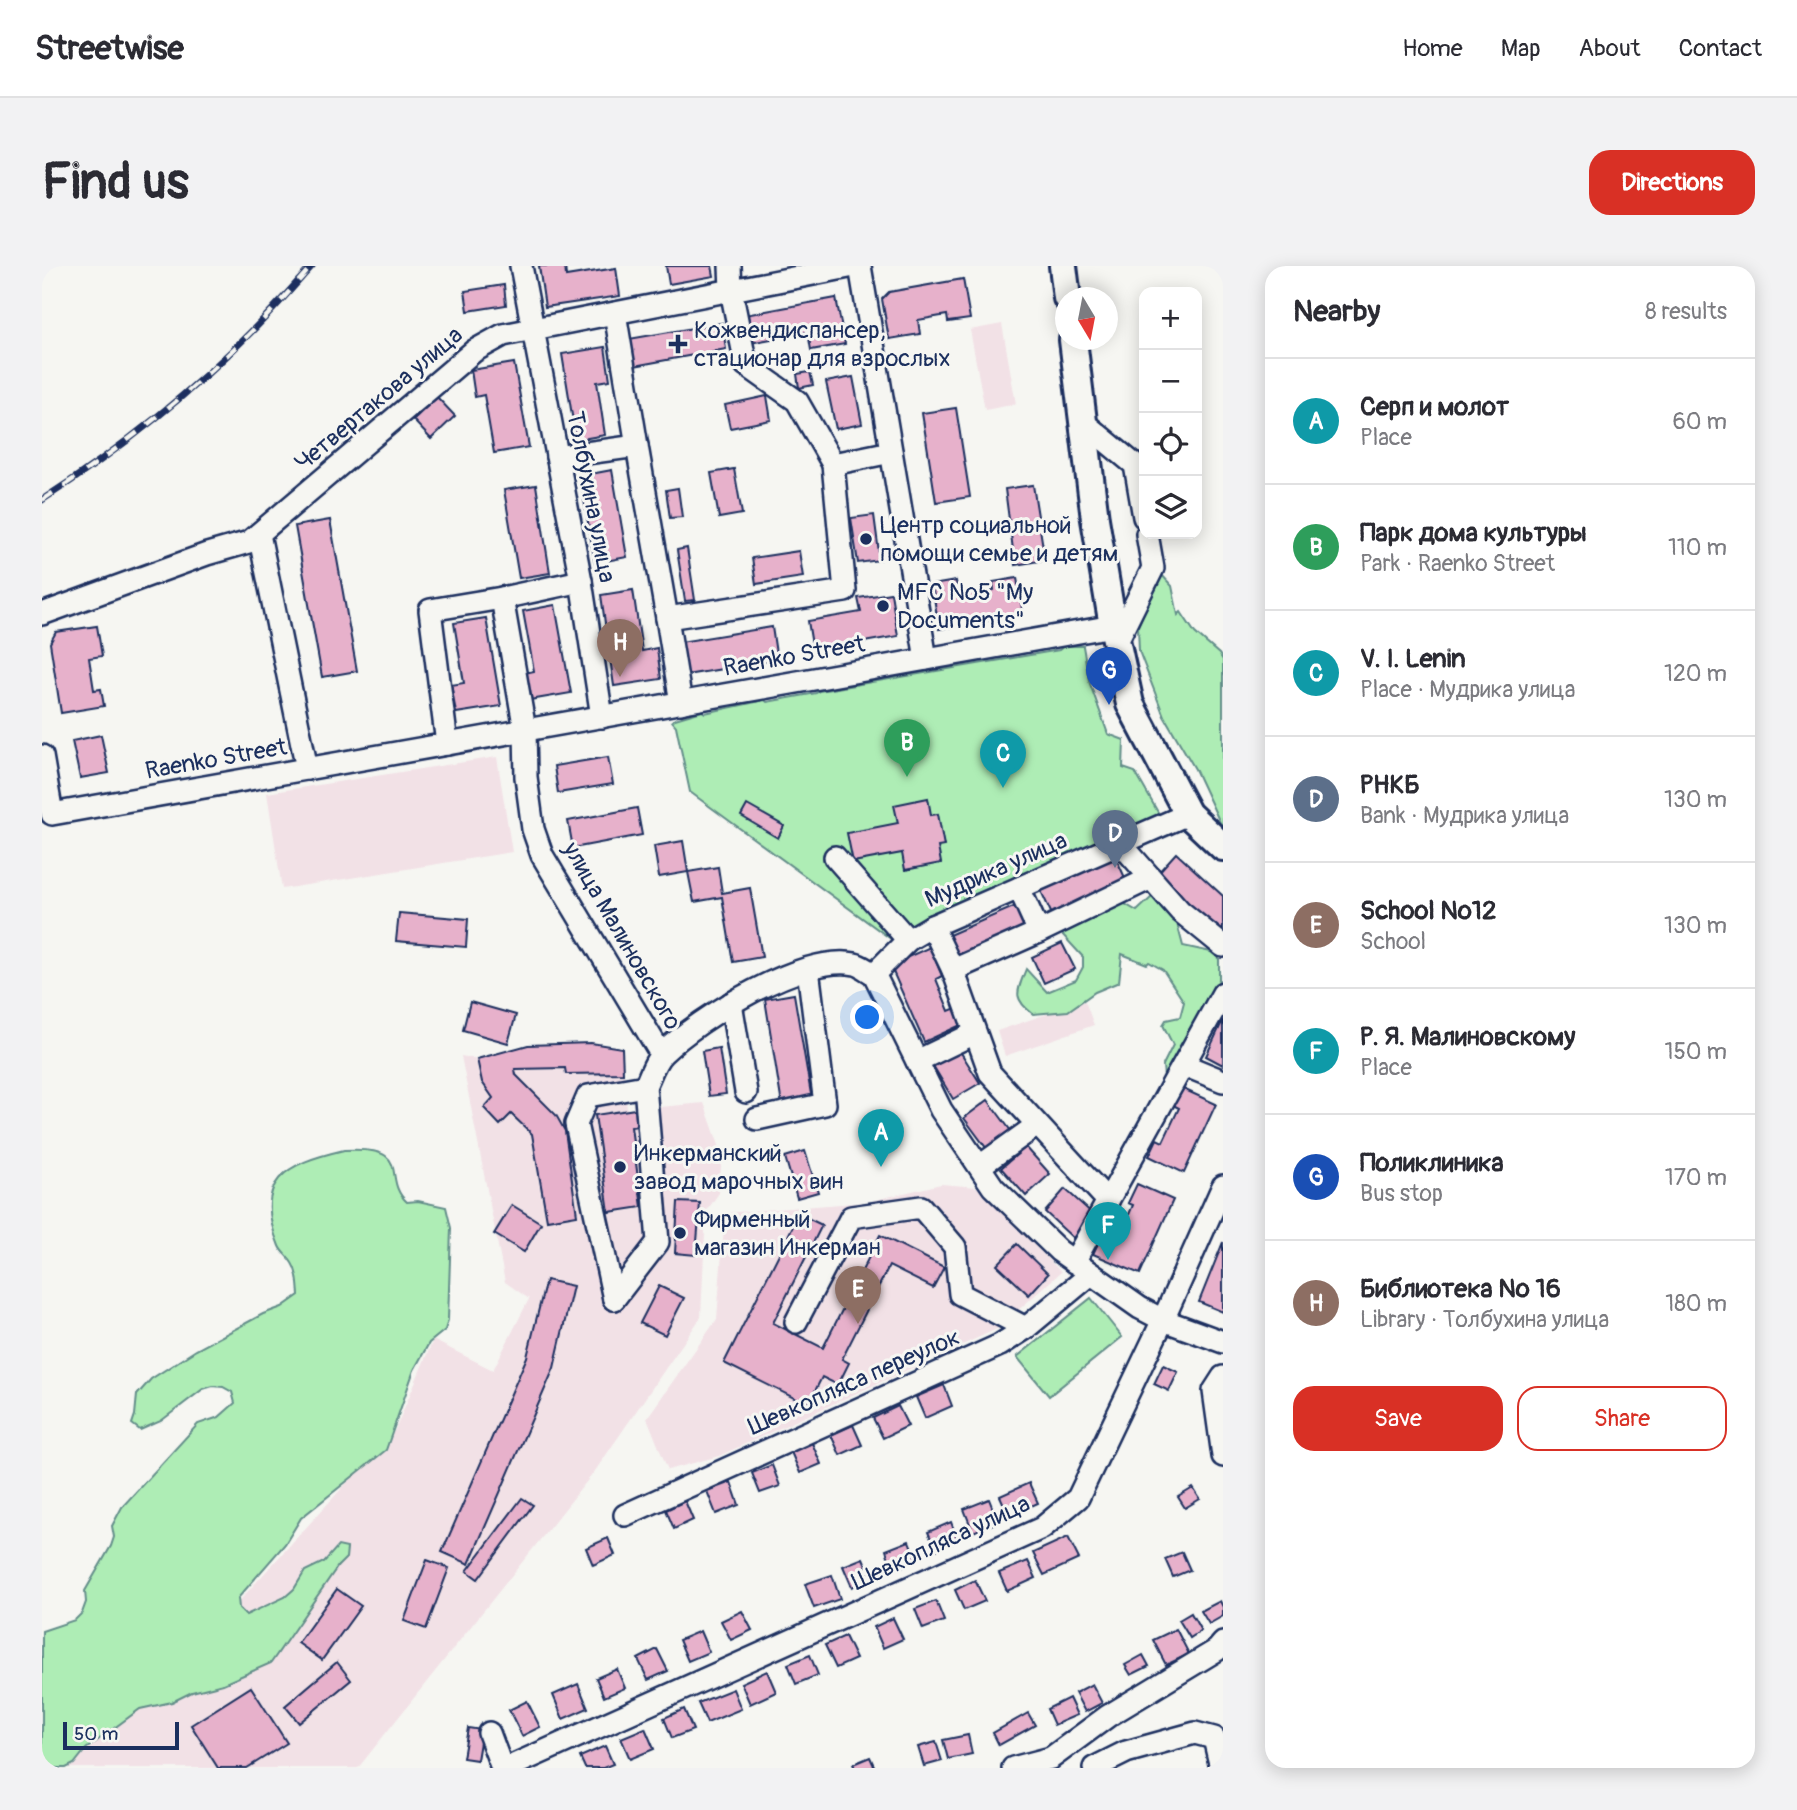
<!DOCTYPE html>
<html lang="en">
<head>
<meta charset="utf-8">
<style>
  :root { --surface:#fff; --page:#f2f2f3; --text:#2b2b33; --muted:#7c7c81; --line:#e1e1e2; --accent:#d93025 }
  body { margin:0; font-family:Pangolin,sans-serif; background:var(--page); color:var(--text) }
  .controls { position:absolute; right:21px; top:21px; display:grid; overflow:hidden; border-radius:14px; box-shadow:0 4px 18px #0003 }
  .controls button { width:63px; height:63px; display:grid; place-items:center; padding:0; border:0; border-bottom:2px solid var(--line); background:var(--surface); color:var(--text); font:35px sans-serif }
  .compass { position:absolute; left:1013px; top:21px; width:63px; height:63px; border-radius:50%; background:var(--surface); box-shadow:0 4px 18px #0003; rotate:170deg }
  .scale { position:absolute; left:21px; bottom:18px; width:116px; box-sizing:border-box; padding-left:7px; border:4px solid #1b2f5e; border-top:0; font-size:19px; line-height:24px; white-space:nowrap; color:#1b2f5e; -webkit-text-stroke:5px #f6f6f2; paint-order:stroke }
  .you { position:absolute; left:826px; top:752px; width:24px; height:24px; margin:-18px; border:5px solid #fff; border-radius:50%; background:#1a73e8; box-shadow:0 0 0 10px #1a73e833 }
  .badge { display:grid; place-items:center; width:46px; height:46px; border-radius:50%; background:var(--accent); color:#fff; font-size:23px; font-weight:700 }
  .pin { position:absolute; translate:-50% -58px; filter:drop-shadow(0 2px 4px #0008) }
  .pin::after { content:''; position:absolute; top:37px; width:24px; height:21px; background:inherit; clip-path:polygon(0 0,100% 0,50% 100%) }
  .list { margin:0; padding:0; list-style:none }
  h2 { display:flex; justify-content:space-between; align-items:center; height:91px; margin:0; padding:0 28px; font-size:30px }
  h2 small { font-size:23px; font-weight:400; color:var(--muted) }
  .list li { display:grid; grid-template-columns:46px 1fr auto; gap:21px; align-items:center; box-sizing:border-box; height:126px; padding:0 28px; border-top:2px solid var(--line) }
  .list b { display:block; font-size:26px; white-space:nowrap }
  .list p { margin:0; font-size:23px; white-space:nowrap; color:var(--muted) }
  .list em { font-size:23px; font-style:normal; color:var(--muted) }
  .actions { display:flex; gap:14px; padding:21px 28px }
  .actions a { flex:1; padding:16px 0; border:2px solid var(--accent); border-radius:21px; text-align:center; font-size:24px; color:var(--accent) }
  .actions .main { background:var(--accent); color:#fff }
  .icon { flex:none; width:38px; height:38px; fill:none; stroke:currentColor; stroke-width:2; stroke-linecap:round; stroke-linejoin:round }
  .map { position:relative; flex:none; width:1181px; height:1502px; overflow:hidden; border-radius:21px }
  header { display:flex; align-items:center; gap:42px; box-sizing:border-box; height:98px; padding:0 35px; background:var(--surface); border-bottom:2px solid var(--line) }
  header strong { font-size:33px }
  nav { display:flex; gap:38px; margin-inline-start:auto; font-size:24px }
  .intro { display:flex; align-items:center; justify-content:space-between; box-sizing:border-box; height:168px; padding:0 42px }
  h1 { margin:0; font-size:49px }
  .button { padding:18px 32px; border-radius:21px; background:var(--accent); color:#fff; font-size:24px; font-weight:700 }
  main { display:flex; gap:42px; padding:0 42px }
  aside { flex:1; background:var(--surface); border-radius:21px; box-shadow:0 4px 18px #0003 }
  .map>svg:first-child { display:block }
</style>
</head>
<body>
<header>
<strong>Streetwise</strong>
<nav><a>Home</a><a>Map</a><a>About</a><a>Contact</a></nav>
</header>
<div class="intro"><h1>Find us</h1><a class="button">Directions</a></div>
<main>
<div class="map">
<svg width="1181" height="1502" viewBox="0 0 1181 1502">
  <rect width="100%" height="100%" fill="#f6f6f2"/>
  <filter id="ink" filterUnits="userSpaceOnUse"><feTurbulence type="fractalNoise" baseFrequency=".0143" numOctaves="2"/><feDisplacementMap in="SourceGraphic" scale="14" xChannelSelector="R" yChannelSelector="G"/><feConvolveMatrix kernelMatrix="1 2 1 2 8 2 1 2 1" color-interpolation-filters="sRGB"/></filter>
  <g filter="url(#ink)">
    <g fill="#f2e1e6">
      <path d="M960,58L974,138L943,144L928,64Z"/>
      <path d="M455,491L470,586L240,623L225,527Z"/>
      <path d="M1043,735L1052,759L963,790L955,765Z"/>
      <path d="M549,777L580,782L585,844L662,837L680,888L677,927L664,946L659,1051L553,1205L316,1502H27L44,1483L136,1402L353,1164L391,1074L451,1104L487,1033L463,1016L419,790L435,793L486,779Z"/>
      <path d="M899,918L935,921L1019,1006L955,1063L677,1190L626,1204L605,1152L675,1053L683,947L825,936Z"/>
    </g>
    <g fill="#aeedb5" stroke="#648e8a" stroke-width="2">
      <path d="M1118,307L1130,320L1136,349L1139,346L1153,367L1177,388L1181,394V563L1153,503L1122,450L1097,385L1096,360Z"/>
      <path d="M1022,380H1041L1047,415L1066,468L1082,474L1081,502L1093,506L1117,548L1118,557L919,640L849,673L648,526L634,460L630,455L633,453L660,445L663,447L723,434L725,436L774,427L777,425L1017,384Z"/>
      <path d="M1111,630H1116L1132,646L1141,680L1169,686L1177,693V713L1154,782L1122,812L1121,799L1131,779L1121,759L1124,754L1138,751L1142,736L1121,704L1107,696L1105,698L1080,688L1077,716L1053,726L1026,745L991,748C970,732 975,726 984,703L1005,726L1034,714L1041,701V691L1019,667L1074,633L1095,645Z"/>
      <path d="M302,884C374,880 338,912 365,936L376,935L404,941L409,962L406,1054L403,1064L387,1077L372,1104L344,1184L259,1252L243,1278L196,1332L197,1342L204,1349L243,1331L252,1323L263,1305L282,1296L296,1280L305,1282L304,1292L296,1300L229,1397L181,1418L150,1426L130,1436L98,1443L44,1483L32,1498L24,1502H0V1365L33,1354L40,1347L44,1336L43,1325L69,1280L72,1271L70,1260L80,1241L156,1158L177,1151L193,1137L190,1126L181,1121L171,1120L161,1123L119,1155L98,1164L90,1158L93,1149L95,1129L109,1113L154,1084L221,1048L240,1041L257,1029C256,1018 256,1006 250,997C246,990 240,987 237,980C210,914 243,898 302,884Z"/>
      <path d="M1049,1032L1080,1071L1007,1130L975,1091Z"/>
    </g>
    <g fill="#e7b1cb" stroke="#1b2f5e" stroke-width="2">
      <path d="M497,0H523L524,10L574,2L578,30L503,41Z"/>
      <path d="M624,0H670L672,10L627,18Z"/>
      <path d="M921,13L928,53L906,56L905,49L876,54L878,68L847,73L840,33L847,26Z"/>
      <path d="M462,19L464,39L426,45L423,25Z"/>
      <path d="M794,32L803,78L769,84L766,66L708,77L703,49Z"/>
      <path d="M680,57L684,83L592,100L587,73Z"/>
      <path d="M563,81L568,114L555,116L563,169L534,174L520,88Z"/>
      <path d="M472,97L487,181L452,187L442,129L433,131L429,104Z"/>
      <path d="M768,106L771,119L757,122L755,108Z"/>
      <path d="M811,111L820,158L794,163L784,116Z"/>
      <path d="M725,130L729,154L688,162L683,139Z"/>
      <path d="M395,131L413,150L389,173L371,154Z"/>
      <path d="M914,142L928,231L894,236L880,147Z"/>
      <path d="M692,203L700,248L677,252L669,207Z"/>
      <path d="M570,204L585,291L553,297L538,210Z"/>
      <path d="M494,219L508,307L477,312L462,224Z"/>
      <path d="M991,219L1003,294L973,299L963,223Z"/>
      <path d="M636,222L640,251L628,252L624,224Z"/>
      <path d="M832,249L838,294L816,297L809,252Z"/>
      <path d="M288,254L315,405L280,411L253,260Z"/>
      <path d="M645,282L653,334L643,335L635,284Z"/>
      <path d="M757,285L761,311L714,318L710,292Z"/>
      <path d="M975,312L981,349L897,363L890,319L914,315L916,329L952,324L951,316Z"/>
      <path d="M591,324L600,385L615,382L619,413L572,420L559,329Z"/>
      <path d="M849,327L856,370L771,385L766,355L819,346L816,332Z"/>
      <path d="M513,339L529,427L482,435L478,408L492,405L481,345Z"/>
      <path d="M444,352L459,440L414,447L409,419L422,417L412,357Z"/>
      <path d="M55,360L60,390L47,392L52,424L59,423L62,440L19,447L8,377L14,366Z"/>
      <path d="M730,361L735,394L644,409L638,376Z"/>
      <path d="M59,469L67,507L38,512L30,475Z"/>
      <path d="M566,491L571,518L516,527L512,500Z"/>
      <path d="M886,532L889,549L896,548L902,580L896,581L899,597L863,604L860,587L811,596L805,567L856,557L852,539Z"/>
      <path d="M705,539L742,560L736,572L699,550Z"/>
      <path d="M595,542L600,569L531,582L526,555Z"/>
      <path d="M641,575L646,606L617,611L612,580Z"/>
      <path d="M1134,587L1181,630V669L1115,608Z"/>
      <path d="M1073,590L1085,616L1011,651L999,625Z"/>
      <path d="M676,601L680,627L708,622L720,691L691,696L680,631L652,636L646,606Z"/>
      <path d="M976,639L986,663L918,693L907,669Z"/>
      <path d="M357,647L426,653L424,681L354,675Z"/>
      <path d="M1020,677L1033,703L1002,717L990,691Z"/>
      <path d="M888,681L900,710L894,713L907,745L914,742L921,758L882,776L848,699Z"/>
      <path d="M752,728L770,834L740,839L723,733Z"/>
      <path d="M428,736L474,749L466,777L421,764Z"/>
      <path d="M1181,754V799L1164,790Z"/>
      <path d="M549,777L580,782L581,807L524,808L523,802L473,803L474,809L514,849L523,865L535,949L505,954L490,868L469,848L458,859L442,842L451,832L440,816L435,793L486,779Z"/>
      <path d="M677,782L684,828L667,830L660,785Z"/>
      <path d="M916,782L938,817L911,833L890,798Z"/>
      <path d="M1139,822L1174,838L1142,907L1107,890L1115,873L1121,876L1137,842L1131,839Z"/>
      <path d="M946,834L969,865L945,883L922,852Z"/>
      <path d="M600,842L602,859L589,861L600,941L567,946L553,849Z"/>
      <path d="M984,881L1008,908L984,930L959,902Z"/>
      <path d="M763,885L776,926L755,932L743,891Z"/>
      <path d="M1095,918L1131,934L1098,1008L1051,988L1064,959L1080,965L1091,939L1086,937Z"/>
      <path d="M1023,923L1052,949L1031,972L1003,946Z"/>
      <path d="M636,936L658,937L654,989L633,987Z"/>
      <path d="M470,939L499,957L482,986L452,968Z"/>
      <path d="M757,948L780,959L731,1057L781,1082L838,969L902,1001L891,1022L847,1000L800,1093L807,1097L796,1119L780,1111L766,1139L682,1097Z"/>
      <path d="M1181,976V1046L1157,1036Z"/>
      <path d="M975,978L1006,1008L987,1029L955,999Z"/>
      <path d="M504,1014L531,1020L512,1102L427,1298L400,1286L485,1091Z"/>
      <path d="M617,1020L642,1032L623,1069L598,1057Z"/>
      <path d="M1121,1099L1136,1106L1127,1125L1112,1118Z"/>
      <path d="M902,1119L910,1140L883,1152L874,1131Z"/>
      <path d="M856,1140L866,1160L841,1172L831,1152Z"/>
      <path d="M811,1159L820,1179L798,1189L789,1169Z"/>
      <path d="M770,1177L779,1198L758,1207L749,1186Z"/>
      <path d="M730,1199L738,1220L718,1227L710,1207Z"/>
      <path d="M689,1216L697,1239L674,1248L665,1225Z"/>
      <path d="M987,1217L996,1237L967,1250L958,1230Z"/>
      <path d="M1151,1222L1158,1233L1143,1242L1136,1231Z"/>
      <path d="M480,1232L491,1239L436,1313L425,1305Z"/>
      <path d="M947,1233L956,1256L931,1266L922,1243Z"/>
      <path d="M643,1235L651,1254L632,1263L624,1244Z"/>
      <path d="M909,1256L916,1275L894,1284L886,1266Z"/>
      <path d="M1026,1271L1037,1293L1002,1309L991,1287Z"/>
      <path d="M566,1272L573,1289L551,1299L544,1282Z"/>
      <path d="M867,1275L875,1295L851,1304L844,1284Z"/>
      <path d="M1140,1286L1148,1304L1131,1311L1123,1293Z"/>
      <path d="M821,1292L830,1313L810,1321L801,1300Z"/>
      <path d="M385,1294L407,1302L384,1363L362,1355Z"/>
      <path d="M986,1295L994,1312L965,1325L957,1307Z"/>
      <path d="M790,1309L798,1333L772,1342L763,1318Z"/>
      <path d="M933,1314L943,1335L922,1344L913,1324Z"/>
      <path d="M295,1323L319,1340L280,1394L256,1377Z"/>
      <path d="M894,1335L902,1355L881,1363L873,1343Z"/>
      <path d="M1178,1335L1181,1341V1350L1167,1358L1159,1345Z"/>
      <path d="M700,1345L710,1364L689,1374L679,1355Z"/>
      <path d="M1149,1347L1159,1365L1148,1372L1137,1354Z"/>
      <path d="M851,1352L861,1373L841,1382L832,1361Z"/>
      <path d="M1134,1363L1147,1388L1124,1399L1111,1374Z"/>
      <path d="M658,1365L667,1386L646,1395L637,1374Z"/>
      <path d="M803,1370L814,1393L794,1402L783,1379Z"/>
      <path d="M615,1383L626,1405L606,1414L596,1393Z"/>
      <path d="M768,1389L776,1409L754,1418L746,1398Z"/>
      <path d="M1101,1389L1107,1400L1089,1409L1083,1399Z"/>
      <path d="M295,1396L309,1414L257,1457L243,1440Z"/>
      <path d="M575,1403L583,1422L562,1431L554,1412Z"/>
      <path d="M725,1405L734,1426L708,1438L699,1417Z"/>
      <path d="M536,1418L546,1442L521,1453L511,1429Z"/>
      <path d="M1050,1418L1060,1437L1043,1446L1033,1427Z"/>
      <path d="M209,1421L245,1477L205,1502H176L149,1459Z"/>
      <path d="M691,1423L699,1443L665,1457L656,1437Z"/>
      <path d="M1027,1432L1035,1449L1012,1459L1005,1443Z"/>
      <path d="M485,1435L498,1461L480,1470L467,1444Z"/>
      <path d="M642,1443L651,1464L630,1472L622,1452Z"/>
      <path d="M986,1447L993,1459L957,1479L951,1467Z"/>
      <path d="M426,1462L440,1464L435,1494L421,1492Z"/>
      <path d="M603,1462L612,1483L588,1493L579,1472Z"/>
      <path d="M926,1469L930,1488L906,1493L901,1474Z"/>
      <path d="M894,1476L900,1495L882,1500L876,1481Z"/>
      <path d="M563,1480L571,1498L561,1502H543L538,1491Z"/>
      <path d="M828,1491L833,1502H813L811,1498Z"/>
    </g>
    <g fill="none" stroke-linecap="round" stroke-linejoin="round">
      <defs>
        <g id="minor">
          <path d="M479,0L539,315L560,451"/>
          <path d="M688,0L689,24L704,99L755,135L791,198"/>
          <path d="M818,0L884,393"/>
          <path d="M573,47L595,180"/>
          <path d="M1041,156L1093,199L1102,251"/>
          <path d="M515,191L595,180L625,352L803,325L791,198L849,186"/>
          <path d="M217,268L265,503"/>
          <path d="M539,315L460,332L483,464L484,511L491,563L500,589L619,788"/>
          <path d="M0,348L165,288L207,276L432,85L461,69L812,0"/>
          <path d="M625,352L639,437"/>
          <path d="M1074,377L1111,302L1105,268"/>
          <path d="M405,478L388,344L460,332"/>
          <path d="M0,490L10,548L1071,360"/>
          <path d="M1079,578L1138,645L1181,680"/>
          <path d="M793,591L866,674"/>
          <path d="M977,622L997,666L1109,612"/>
          <path d="M890,660L911,704L997,666"/>
          <path d="M911,704L948,807L1066,935"/>
          <path d="M832,708L866,674L890,660L1146,548"/>
          <path d="M689,737L704,826"/>
          <path d="M875,795L933,767"/>
          <path d="M1142,799L1181,815"/>
          <path d="M715,853L783,838L766,703"/>
          <path d="M938,900L995,859"/>
          <path d="M1032,996L1181,727"/>
          <path d="M572,1033L534,858L546,830L603,820C608,810 613,794 621,787C657,752 761,687 813,698C819,699 826,705 832,708L899,844L951,921L1017,985L1098,1042L1121,1054L1181,1076"/>
          <path d="M572,1033L616,976L603,820"/>
          <path d="M754,1056L809,951L879,941L913,981L918,1028L984,1062"/>
          <path d="M1181,1111L1172,1125L1181,1190"/>
          <path d="M583,1249L958,1079L984,1062L1049,1008"/>
          <path d="M447,1467L460,1502"/>
          <path d="M465,1502L1000,1262L1036,1232L1121,1054L1181,920"/>
          <path d="M971,1502L1009,1492L1066,1450L1175,1384L1181,1377"/>
          <path d="M1052,1502L1084,1486L1153,1467L1172,1472L1179,1502"/>
        </g>
        <g id="major">
          <path d="M1021,0L1025,32"/>
          <path d="M1031,74L1053,253L1071,360L1088,438L1146,548L1181,581"/>
        </g>
      </defs>
      <use href="#minor" stroke="#1b2f5e" stroke-width="26"/>
      <use href="#major" stroke="#1b2f5e" stroke-width="32"/>
      <use href="#minor" stroke="#f6f6f2" stroke-width="21"/>
      <use href="#major" stroke="#f6f6f2" stroke-width="26"/>
      <defs>
        <path id="rail" d="M0,234C76,185 148,128 212,63C232,43 251,21 270,0"/>
      </defs>
      <use href="#rail" stroke="#1b2f5e" stroke-width="7"/>
      <use href="#rail" stroke="#f6f6f2" stroke-width="4.5" stroke-dasharray="13" stroke-linecap="butt"/>
    </g>
  </g>
  <g fill="#1b2f5e" stroke="#f6f6f2" stroke-width="2.5">
    <path d="M632.5 67.5h7v7h7v7h-7v7h-7v-7h-7v-7h7z"/>
    <circle cx="824" cy="273" r="7"/>
    <circle cx="841" cy="340" r="7"/>
    <circle cx="578" cy="901" r="7"/>
    <circle cx="638" cy="967" r="7"/>
  </g>
  <g text-anchor="middle" dominant-baseline="central" stroke-width="6" stroke-linejoin="round" paint-order="stroke">
    <g font-size="24" fill="#1b2f5e" stroke="#f6f6f2" text-anchor="start">
      <text x="652" y="64">Кожвендиспансер,<tspan x="652" dy="28">стационар для взрослых</tspan></text>
      <text x="838" y="259">Центр социальной<tspan x="838" dy="28">помощи семье и детям</tspan></text>
      <text x="855" y="326">MFC №5 "My<tspan x="855" dy="28">Documents"</tspan></text>
      <text x="592" y="887">Инкерманский<tspan x="592" dy="28">завод марочных вин</tspan></text>
      <text x="652" y="953">Фирменный<tspan x="652" dy="28">магазин Инкерман</tspan></text>
    </g>
    <g font-size="24" fill="#1b2f5e" stroke="#f6f6f2">
      <text transform="translate(337 133) rotate(-40)">Четвертакова улица</text>
      <text transform="translate(549 231) rotate(79)">Толбухина улица</text>
      <text transform="translate(752 390) rotate(-10)">Raenko Street</text>
      <text transform="translate(174 493) rotate(-10)">Raenko Street</text>
      <text transform="translate(954 604) rotate(-24)">Мудрика улица</text>
      <text transform="translate(580 670) rotate(60)">улица Малиновского</text>
      <text transform="translate(812 1116) rotate(-24)">Шевкопляса переулок</text>
      <text transform="translate(899 1277) rotate(-25)">Шевкопляса улица</text>
    </g>
  </g>
</svg>
<div class="controls">
<button>+</button>
<button>−</button>
<button><svg class="icon" aria-label="locate" viewBox="0 0 24 24"><circle cx="12" cy="12" r="6"/><path d="M12 2v4M12 18v4M2 12h4M18 12h4"/></svg></button>
<button><svg class="icon" aria-label="layers" viewBox="0 0 24 24"><path d="M12 4l9 5-9 5-9-5zM3 14l9 5 9-5"/></svg></button>
</div>
<svg class="compass" viewBox="-18 -18 36 36"><path d="M0-13l5 13h-10z" fill="#e53935"/><path d="M0 13l5-13h-10z" fill="#7c7c81"/></svg>
<div class="scale">50 m</div>
<div class="you"></div>
<div class="pin badge" style="left:839px;top:901px;background:#0f9aa8">A</div>
<div class="pin badge" style="left:865px;top:511px;background:#2e9e5b">B</div>
<div class="pin badge" style="left:961px;top:522px;background:#0f9aa8">C</div>
<div class="pin badge" style="left:1073px;top:602px;background:#5c6f8a">D</div>
<div class="pin badge" style="left:816px;top:1058px;background:#8d6e63">E</div>
<div class="pin badge" style="left:1066px;top:994px;background:#0f9aa8">F</div>
<div class="pin badge" style="left:1067px;top:439px;background:#1a4fb4">G</div>
<div class="pin badge" style="left:578px;top:411px;background:#8d6e63">H</div>
</div>
<aside>
<h2>Nearby<small>8 results</small></h2>
<ul class="list">
<li><span class="badge" style="background:#0f9aa8">A</span><div><b>Серп и молот</b><p>Place</p></div><em>60 m</em></li>
<li><span class="badge" style="background:#2e9e5b">B</span><div><b>Парк дома культуры</b><p>Park · Raenko Street</p></div><em>110 m</em></li>
<li><span class="badge" style="background:#0f9aa8">C</span><div><b>V. I. Lenin</b><p>Place · Мудрика улица</p></div><em>120 m</em></li>
<li><span class="badge" style="background:#5c6f8a">D</span><div><b>РНКБ</b><p>Bank · Мудрика улица</p></div><em>130 m</em></li>
<li><span class="badge" style="background:#8d6e63">E</span><div><b>School №12</b><p>School</p></div><em>130 m</em></li>
<li><span class="badge" style="background:#0f9aa8">F</span><div><b>Р. Я. Малиновскому</b><p>Place</p></div><em>150 m</em></li>
<li><span class="badge" style="background:#1a4fb4">G</span><div><b>Поликлиника</b><p>Bus stop</p></div><em>170 m</em></li>
<li><span class="badge" style="background:#8d6e63">H</span><div><b>Библиотека No 16</b><p>Library · Толбухина улица</p></div><em>180 m</em></li>
</ul>
<div class="actions"><a class="main">Save</a><a>Share</a></div>
</aside>
</main>
</body>
</html>
